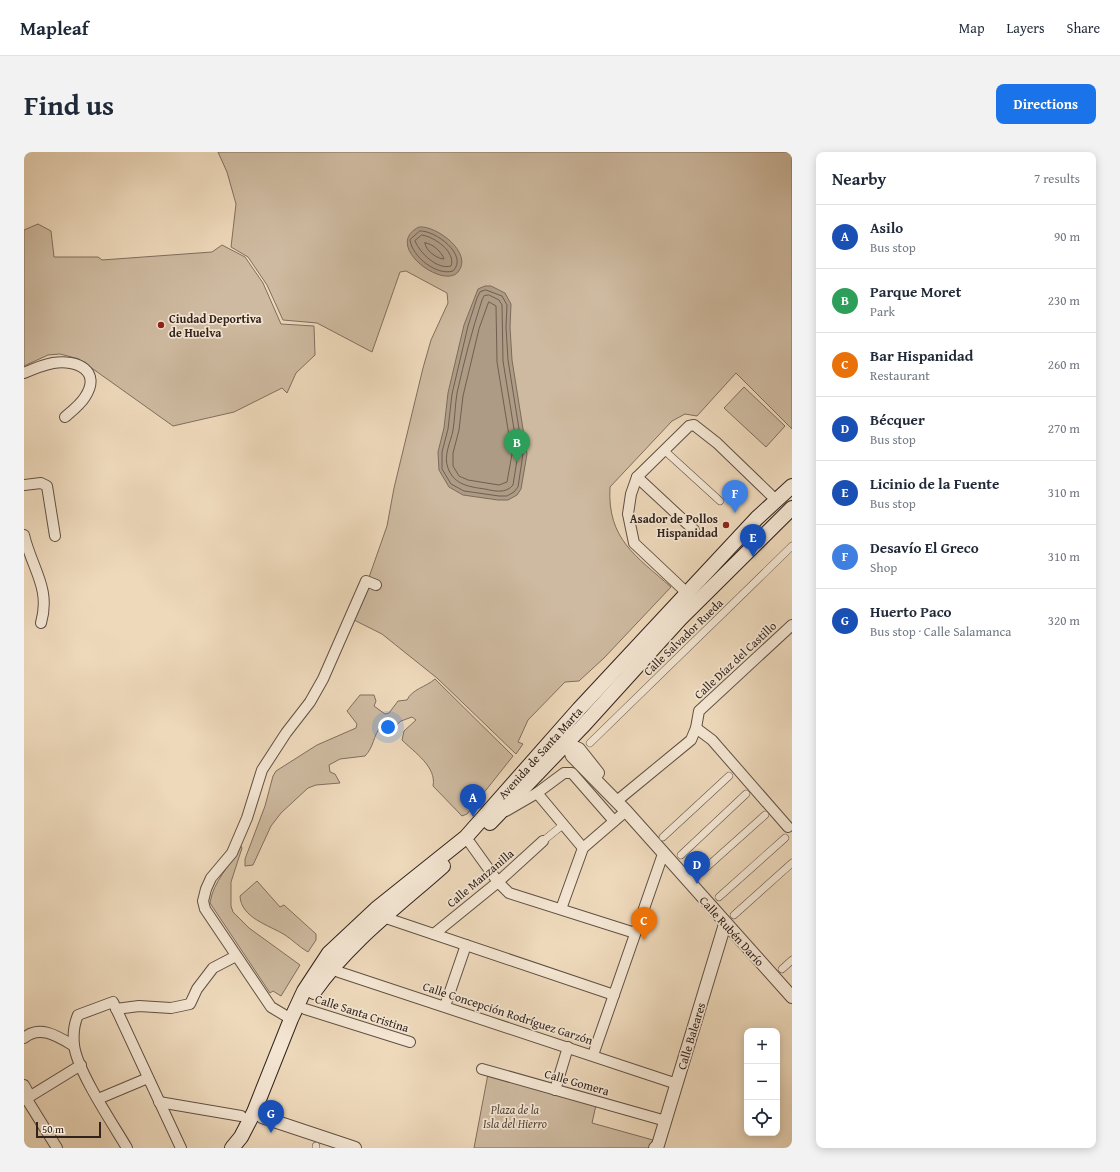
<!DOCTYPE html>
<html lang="en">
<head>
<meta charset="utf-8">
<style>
  :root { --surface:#fff; --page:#f2f2f3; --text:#1f2937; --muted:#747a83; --line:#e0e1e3; --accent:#1a73e8 }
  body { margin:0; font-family:"Gentium Book Plus",serif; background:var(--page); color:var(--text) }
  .controls { position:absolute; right:12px; bottom:12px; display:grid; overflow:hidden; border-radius:8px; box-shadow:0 2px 10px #0003 }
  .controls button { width:36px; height:36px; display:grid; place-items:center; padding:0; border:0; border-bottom:1px solid var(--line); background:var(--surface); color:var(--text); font:20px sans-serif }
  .scale { position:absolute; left:12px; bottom:10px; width:65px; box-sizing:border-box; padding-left:4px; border:2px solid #31221c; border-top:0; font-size:11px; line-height:14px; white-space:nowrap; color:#31221c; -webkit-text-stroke:3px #f4e6d3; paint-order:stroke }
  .you { position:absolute; left:364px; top:575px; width:14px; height:14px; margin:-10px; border:3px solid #fff; border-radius:50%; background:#1a73e8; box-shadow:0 0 0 6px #1a73e833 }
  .badge { display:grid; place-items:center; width:26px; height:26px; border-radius:50%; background:var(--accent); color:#fff; font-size:13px; font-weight:700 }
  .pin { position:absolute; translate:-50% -33px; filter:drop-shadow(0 1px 2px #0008) }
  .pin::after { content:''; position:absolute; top:21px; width:14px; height:12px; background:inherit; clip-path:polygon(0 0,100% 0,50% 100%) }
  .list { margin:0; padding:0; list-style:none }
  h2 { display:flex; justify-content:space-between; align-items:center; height:52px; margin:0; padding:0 16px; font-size:17px }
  h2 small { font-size:13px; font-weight:400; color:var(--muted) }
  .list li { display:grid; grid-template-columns:26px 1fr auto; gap:12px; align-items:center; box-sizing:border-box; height:64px; padding:0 16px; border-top:1px solid var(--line) }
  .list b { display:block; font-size:15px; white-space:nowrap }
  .list p { margin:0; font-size:13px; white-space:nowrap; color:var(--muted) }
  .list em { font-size:13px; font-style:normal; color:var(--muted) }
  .icon { flex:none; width:22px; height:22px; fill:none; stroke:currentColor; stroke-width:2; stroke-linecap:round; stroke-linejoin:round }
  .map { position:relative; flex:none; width:768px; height:996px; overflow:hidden; border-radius:8px }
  header { display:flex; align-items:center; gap:24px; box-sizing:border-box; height:56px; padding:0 20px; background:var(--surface); border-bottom:1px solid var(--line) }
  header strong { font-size:19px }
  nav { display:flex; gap:22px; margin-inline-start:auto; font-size:14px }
  .intro { display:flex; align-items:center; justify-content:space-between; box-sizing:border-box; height:96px; padding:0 24px }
  h1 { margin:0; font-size:28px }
  .button { padding:10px 18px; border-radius:8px; background:var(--accent); color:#fff; font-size:14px; font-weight:700 }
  main { display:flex; gap:24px; padding:0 24px }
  aside { flex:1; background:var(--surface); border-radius:8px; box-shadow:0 2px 10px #0003 }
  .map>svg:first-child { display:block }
</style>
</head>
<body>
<header>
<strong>Mapleaf</strong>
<nav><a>Map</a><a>Layers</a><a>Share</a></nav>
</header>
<div class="intro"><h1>Find us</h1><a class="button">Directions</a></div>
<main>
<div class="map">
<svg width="768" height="996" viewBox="0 0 768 996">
  <rect width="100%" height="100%" fill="#eed9bb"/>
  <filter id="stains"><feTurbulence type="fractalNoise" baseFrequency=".005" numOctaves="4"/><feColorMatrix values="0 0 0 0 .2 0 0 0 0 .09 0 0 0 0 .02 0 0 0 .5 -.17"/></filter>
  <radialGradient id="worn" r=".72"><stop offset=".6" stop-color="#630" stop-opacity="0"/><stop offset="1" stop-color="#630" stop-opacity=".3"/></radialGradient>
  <g fill="#cebaa0" stroke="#806e5e">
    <path d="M194,0H768V277L712,221L673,264L661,262L648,269L586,335C583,387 612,404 647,435L580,506L555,529L541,530L504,568L494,590L499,592L492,602L413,526L358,482L330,468L363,374L370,336L399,216L407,188L424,151L423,141L382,119L376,120L348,200L293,171L259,168L243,133L224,105L207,95L212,52L203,20Z"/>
    <path d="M14,72L27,79L30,105H74L78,108L188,100L198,93L221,105L239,131L257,172L290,174L291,203L272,221L263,241L258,236L210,260L149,274L55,207L36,202L24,203L0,214V78Z"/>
    <path d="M720,235L761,274L742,295L700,256Z"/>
    <path d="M411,527L489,604L443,662L438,664L409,634C413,615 390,600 378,588L380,579L392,568L388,565L377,569L370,575L357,574C349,584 350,595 341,604L316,607L305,613L306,620L311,622L316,631L292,633L284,636L257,661L247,674L229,713L221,714V707L241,654L249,624L252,619L293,593L332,576L333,572L323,559L336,543H350L352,549L350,554L361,562L365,561L374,549L383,548C388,537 402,535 411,527Z"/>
    <path d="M217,694L218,696L207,730V754L209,760L225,776L276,813L257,844L249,839L246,841L186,751C189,729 207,713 217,694Z"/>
    <path d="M233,729L256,755L260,753L292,782V788L284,800C275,795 269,788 261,783C245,773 217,766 216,744Z"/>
    <path d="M464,922L572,953L568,971L629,988L625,996H450Z"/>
  </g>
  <g fill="#ae9b85" stroke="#7c6b5b">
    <path d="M395,75C412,73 450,101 434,120C419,138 358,93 395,75Z"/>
    <path d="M461,134H467L481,141L487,152L486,175L488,208L503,302L497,337L493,343L484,348H474L439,343L425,335L415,318L414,300L420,276L424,241L440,173L454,137Z"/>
  </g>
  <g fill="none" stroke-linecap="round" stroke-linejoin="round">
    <g stroke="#705e50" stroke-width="1">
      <path d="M396,79C411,78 445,103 429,119C413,124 388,105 386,88Z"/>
      <path d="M398,83C411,85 432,100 427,114C413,118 396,101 391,89Z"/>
      <path d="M401,91C408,91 418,100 420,107C413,107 401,98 401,91Z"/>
      <path d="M462,138L478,144L483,153L482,175L484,208L499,302L494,335L490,340L483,344H475L440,339L427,332L418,317V300L424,277L428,242L444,174L453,146L456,140Z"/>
      <path d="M465,143L475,148L478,153L479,209L494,302L489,333C482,342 470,339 461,337C446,335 430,333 424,316C419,303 427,290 429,278C431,266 431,253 433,241C440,210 448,178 458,148L460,144Z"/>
      <path d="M465,150L472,154L473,210L488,302L483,330L475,333L444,328L435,324L429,314V301L435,278L439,244L455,177Z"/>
    </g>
    <defs>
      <g id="pedestrian">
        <path d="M640,298L696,349"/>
        <path d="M566,591L768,394"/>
        <path d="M639,685L705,624"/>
        <path d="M519,689L540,672"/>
        <path d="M657,703L722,642"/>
        <path d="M675,722L741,663"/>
        <path d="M695,745L761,686"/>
        <path d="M710,763L768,711"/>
        <path d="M758,817L768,808"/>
        <path d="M292,994V996"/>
      </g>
      <g id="minor">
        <path d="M0,221C9,217 19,213 29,211C53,207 78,219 61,245C56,253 48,259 41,265"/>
        <path d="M613,325L670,378"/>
        <path d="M0,333L17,331L23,334L31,384"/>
        <path d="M0,383C8,417 27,436 17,471"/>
        <path d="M663,441L610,391L604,362L607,342L613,325L665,274L670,273L693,291L752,348"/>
        <path d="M672,576L688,588L764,675"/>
        <path d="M513,641L559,696"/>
        <path d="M594,648L667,588L672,576L675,559L768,473"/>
        <path d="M482,659L513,641L540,621H548L590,669"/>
        <path d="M446,691L474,730L485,741L611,781"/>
        <path d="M537,757L559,696L602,659"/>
        <path d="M359,765L590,843"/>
        <path d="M410,782L474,730L519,689"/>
        <path d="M302,814L315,820L653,932"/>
        <path d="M421,854L442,793"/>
        <path d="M92,857L115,854L147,856L166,852L173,837L189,816L212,804"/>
        <path d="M281,857L386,890"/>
        <path d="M267,867L247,855L181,757L179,749L182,737L187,726L208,701L223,666L238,618L262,581L286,550L299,527L342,429L352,433"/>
        <path d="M0,886C16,872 35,885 50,894"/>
        <path d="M569,903L639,702"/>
        <path d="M458,917L642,969"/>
        <path d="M0,933L6,944"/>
        <path d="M531,938L544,895"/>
        <path d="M2,946L33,996"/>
        <path d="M74,947L124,926"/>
        <path d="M0,948L57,913"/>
        <path d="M135,950L217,964"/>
        <path d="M103,996C89,972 53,919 50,893C49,883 50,872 54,863L89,850L157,996"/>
      </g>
      <g id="tertiary">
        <path d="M540,583L548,604L602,659L768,845"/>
        <path d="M540,590L555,597L574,621"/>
        <path d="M238,965L331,996"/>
        <path d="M631,996L634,993L701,772"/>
      </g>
      <g id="secondary">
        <path d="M466,671L558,575L656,467L768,356"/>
        <path d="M290,840C325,790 374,754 419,714"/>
        <path d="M208,996L217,985L230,960L267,867L280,839L305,801L352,757L442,685L555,557L733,366L768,334"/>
      </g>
    </defs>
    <use href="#pedestrian" stroke="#605044" stroke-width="8"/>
    <use href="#minor" stroke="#605044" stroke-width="12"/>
    <use href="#tertiary" stroke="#605044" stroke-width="14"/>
    <use href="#secondary" stroke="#31221c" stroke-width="16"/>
    <use href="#pedestrian" stroke="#f4e6d3" stroke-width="7"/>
    <use href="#minor" stroke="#f4e6d3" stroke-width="10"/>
    <use href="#tertiary" stroke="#f4e6d3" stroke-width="12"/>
    <use href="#secondary" stroke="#f4e6d3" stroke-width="14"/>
  </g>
  <g fill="#8f2418" stroke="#f4e6d3" stroke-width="1.5">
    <circle cx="137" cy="173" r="4"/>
    <circle cx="702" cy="373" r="4"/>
  </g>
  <g text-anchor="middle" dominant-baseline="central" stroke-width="3.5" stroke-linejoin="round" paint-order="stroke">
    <g font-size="12" font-weight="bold" fill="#31221c" stroke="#f4e6d3" text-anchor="start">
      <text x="145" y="166">Ciudad Deportiva<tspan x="145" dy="14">de Huelva</tspan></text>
      <text x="694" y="366" text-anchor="end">Asador de Pollos<tspan x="694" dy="14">Hispanidad</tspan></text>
    </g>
    <g font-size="12" fill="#31221c" stroke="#f4e6d3">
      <text transform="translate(659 485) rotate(-44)">Calle Salvador Rueda</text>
      <text transform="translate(711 508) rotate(-43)">Calle Díaz del Castillo</text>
      <text transform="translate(516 601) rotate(-48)">Avenida de Santa Marta</text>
      <text transform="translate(456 726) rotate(-40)">Calle Manzanilla</text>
      <text transform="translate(708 779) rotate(48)">Calle Rubén Darío</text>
      <text transform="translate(338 861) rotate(18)">Calle Santa Cristina</text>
      <text transform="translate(484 861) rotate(18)">Calle Concepción Rodríguez Garzón</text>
      <text transform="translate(667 884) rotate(-73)">Calle Baleares</text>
      <text transform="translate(553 930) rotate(16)">Calle Gomera</text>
    </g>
    <g font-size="12" font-style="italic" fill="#58483d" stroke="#f4e6d3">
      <text x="491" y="957">Plaza de la<tspan x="491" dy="14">Isla del Hierro</tspan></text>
    </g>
  </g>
  <rect width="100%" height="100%" filter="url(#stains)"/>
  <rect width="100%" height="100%" fill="url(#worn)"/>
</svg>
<div class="controls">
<button>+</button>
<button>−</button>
<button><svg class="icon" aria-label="locate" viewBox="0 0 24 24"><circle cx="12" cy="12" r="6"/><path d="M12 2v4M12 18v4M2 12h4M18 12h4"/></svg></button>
</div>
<div class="scale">50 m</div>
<div class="you"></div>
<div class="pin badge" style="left:449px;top:665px;background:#1a4fb4">A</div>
<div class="pin badge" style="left:493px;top:310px;background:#2e9e5b">B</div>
<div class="pin badge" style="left:620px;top:788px;background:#e8710a">C</div>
<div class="pin badge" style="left:673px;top:732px;background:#1a4fb4">D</div>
<div class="pin badge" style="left:729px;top:405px;background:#1a4fb4">E</div>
<div class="pin badge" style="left:711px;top:361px;background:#3f7fe0">F</div>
<div class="pin badge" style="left:247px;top:981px;background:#1a4fb4">G</div>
</div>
<aside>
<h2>Nearby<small>7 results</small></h2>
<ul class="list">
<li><span class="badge" style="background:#1a4fb4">A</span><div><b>Asilo</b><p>Bus stop</p></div><em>90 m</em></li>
<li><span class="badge" style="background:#2e9e5b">B</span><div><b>Parque Moret</b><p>Park</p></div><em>230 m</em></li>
<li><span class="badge" style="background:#e8710a">C</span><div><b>Bar Hispanidad</b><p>Restaurant</p></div><em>260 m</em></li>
<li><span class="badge" style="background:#1a4fb4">D</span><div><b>Bécquer</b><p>Bus stop</p></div><em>270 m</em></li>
<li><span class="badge" style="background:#1a4fb4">E</span><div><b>Licinio de la Fuente</b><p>Bus stop</p></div><em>310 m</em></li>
<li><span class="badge" style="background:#3f7fe0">F</span><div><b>Desavío El Greco</b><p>Shop</p></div><em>310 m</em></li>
<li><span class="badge" style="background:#1a4fb4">G</span><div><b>Huerto Paco</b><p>Bus stop · Calle Salamanca</p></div><em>320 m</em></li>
</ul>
</aside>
</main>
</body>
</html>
